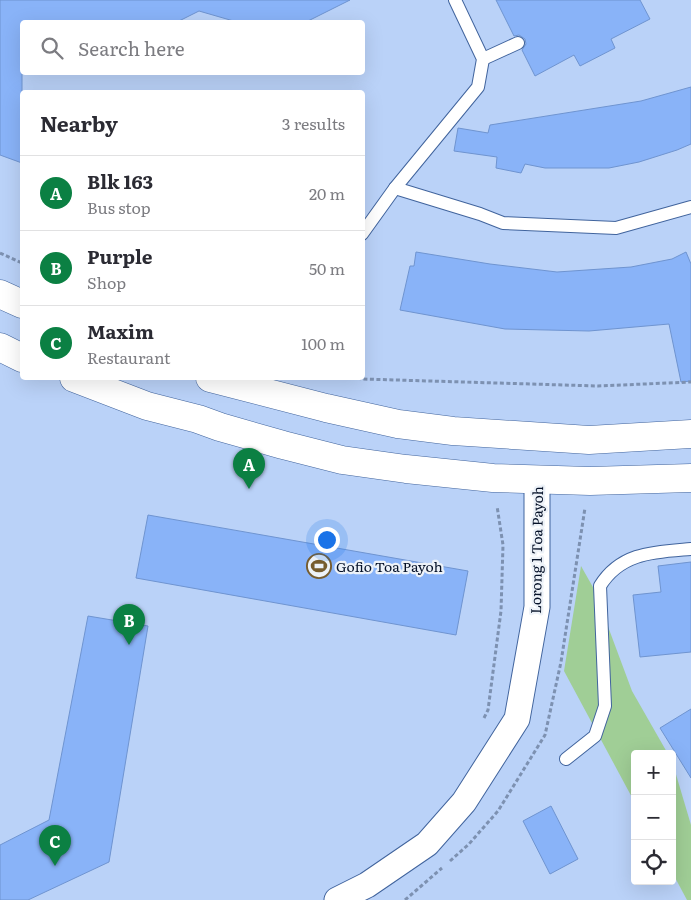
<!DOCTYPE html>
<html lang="en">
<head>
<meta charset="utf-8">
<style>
  :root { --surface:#fff; --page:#f2f2f3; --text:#2b2b33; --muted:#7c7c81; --line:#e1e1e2; --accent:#0b8043 }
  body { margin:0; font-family:Literata,serif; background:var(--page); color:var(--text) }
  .controls { position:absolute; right:15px; bottom:15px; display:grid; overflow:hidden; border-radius:5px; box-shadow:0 5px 20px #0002 }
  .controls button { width:45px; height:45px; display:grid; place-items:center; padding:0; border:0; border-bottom:1px solid var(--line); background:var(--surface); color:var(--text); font:25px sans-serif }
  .you { position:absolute; left:326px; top:539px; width:18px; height:18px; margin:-12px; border:4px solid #fff; border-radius:50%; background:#1a73e8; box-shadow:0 0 0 8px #1a73e833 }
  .badge { display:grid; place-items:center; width:32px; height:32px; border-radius:50%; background:var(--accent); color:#fff; font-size:16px; font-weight:700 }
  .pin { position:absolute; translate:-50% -41px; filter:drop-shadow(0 1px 2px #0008) }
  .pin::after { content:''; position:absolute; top:26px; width:18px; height:15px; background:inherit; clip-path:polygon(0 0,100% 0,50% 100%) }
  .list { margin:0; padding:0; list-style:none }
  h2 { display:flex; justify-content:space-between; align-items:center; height:65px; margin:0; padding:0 20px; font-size:21px }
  h2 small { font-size:16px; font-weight:400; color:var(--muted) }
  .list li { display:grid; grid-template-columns:32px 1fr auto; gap:15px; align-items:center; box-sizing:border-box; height:75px; padding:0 20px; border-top:1px solid var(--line) }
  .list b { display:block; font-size:19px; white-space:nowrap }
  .list p { margin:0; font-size:16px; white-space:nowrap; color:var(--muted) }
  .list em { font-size:16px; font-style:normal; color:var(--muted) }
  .icon { flex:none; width:28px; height:28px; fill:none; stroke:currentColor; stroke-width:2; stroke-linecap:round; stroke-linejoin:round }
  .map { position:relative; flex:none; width:691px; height:900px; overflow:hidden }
  .search { position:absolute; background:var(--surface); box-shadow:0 5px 20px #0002; left:20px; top:20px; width:345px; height:55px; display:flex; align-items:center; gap:12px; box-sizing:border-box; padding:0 18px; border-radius:5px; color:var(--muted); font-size:19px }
  .panel { position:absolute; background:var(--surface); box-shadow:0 5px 20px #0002; left:20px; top:90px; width:345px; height:290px; border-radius:5px }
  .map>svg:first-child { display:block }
</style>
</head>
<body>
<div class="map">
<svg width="691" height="900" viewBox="0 0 691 900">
  <rect width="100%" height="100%" fill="#bad2f8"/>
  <g fill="#a0ce96">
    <path d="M581,566L594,589L632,691L668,754H635V803L564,671Z"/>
    <path d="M672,761L691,825V900H687L672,872Z"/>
  </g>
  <g fill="#89b3f8" stroke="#6f94d0">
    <path d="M0,0H350L306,22H237L199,11L177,22H22V163L0,155Z"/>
    <path d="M496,0H640L650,19L611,39L615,48L580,66L574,55L535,76L522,50L526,44L525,39L519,35L514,36Z"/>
    <path d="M691,87V144L677,150L639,162L609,168H545L525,164L521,173L496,168L497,157L454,151L458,128L488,133L490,125L641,101Z"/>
    <path d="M416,252L490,264L557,272L631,267L672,259L686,252L691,264V381L681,382L669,324L589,331L505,329L400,310L410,266H414Z"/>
    <path d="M148,515L468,571L456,635L136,578Z"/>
    <path d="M691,562V652L640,657L633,595L661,592L658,566Z"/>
    <path d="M88,616L148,626L109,862L28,900H0V845L49,820Z"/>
    <path d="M691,709V778L660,728Z"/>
    <path d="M551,806L578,859L550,874L523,821Z"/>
  </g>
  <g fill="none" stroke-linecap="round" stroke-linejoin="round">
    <defs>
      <g id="service">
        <path d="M483,59L518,43"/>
        <path d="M395,188L480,214L503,223L616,228L691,207"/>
        <path d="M362,234L395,188L478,87L483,59L455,0"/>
        <path d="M566,759L595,736L605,706L600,586C621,552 655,552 691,549"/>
      </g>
      <path id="minor" d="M337,900L367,885L427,844L464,802L517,719L537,607V479"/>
      <g id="secondary">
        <path d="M0,294L22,304"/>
        <path d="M0,347L22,358"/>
        <path d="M74,378L147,406L198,419L220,427L283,445L342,460L406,469L493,478L590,481L691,478"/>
        <path d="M210,378L326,408L398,424L453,431L589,440L691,434"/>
      </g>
    </defs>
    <use href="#service" stroke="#41649d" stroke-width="14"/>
    <use href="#minor" stroke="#41649d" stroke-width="27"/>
    <use href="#secondary" stroke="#41649d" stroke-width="29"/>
    <g stroke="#7d91b1" stroke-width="3" stroke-dasharray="4 2.5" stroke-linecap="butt">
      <path d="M0,253L22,263"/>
      <path d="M357,378L362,379L598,386L691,382"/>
      <path d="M484,718L488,710L501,611L503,545L497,506"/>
      <path d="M450,861L469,844L498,811L545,735L561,662L585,508"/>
      <path d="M405,900L442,868"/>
    </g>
    <use href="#service" stroke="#fff" stroke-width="12"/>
    <use href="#minor" stroke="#fff" stroke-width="25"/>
    <use href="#secondary" stroke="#fff" stroke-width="28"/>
  </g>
  <defs>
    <symbol id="stadium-ring" viewBox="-11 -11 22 22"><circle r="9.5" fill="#edf2f8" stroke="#765c2e" stroke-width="1.5"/><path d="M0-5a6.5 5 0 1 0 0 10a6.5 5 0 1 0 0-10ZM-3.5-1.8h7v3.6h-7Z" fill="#765c2e"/></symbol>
  </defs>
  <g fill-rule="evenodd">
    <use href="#stadium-ring" x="305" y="552" width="28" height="28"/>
  </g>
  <g text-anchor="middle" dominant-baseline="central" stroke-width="4.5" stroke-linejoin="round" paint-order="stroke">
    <g font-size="14" fill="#051128" stroke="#edf2f8">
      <text transform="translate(536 550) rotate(-89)">Lorong 1 Toa Payoh</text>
    </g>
    <g font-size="14" fill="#051128" stroke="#edf2f8" text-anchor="start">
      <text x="336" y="566">Gofio Toa Payoh</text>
    </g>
  </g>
</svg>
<div class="controls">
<button>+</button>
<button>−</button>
<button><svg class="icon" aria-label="locate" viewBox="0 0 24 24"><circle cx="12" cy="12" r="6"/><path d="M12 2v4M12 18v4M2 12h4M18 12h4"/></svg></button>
</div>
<div class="you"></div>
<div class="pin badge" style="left:249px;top:489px">A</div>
<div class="pin badge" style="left:129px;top:645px">B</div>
<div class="pin badge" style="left:55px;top:866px">C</div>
<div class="search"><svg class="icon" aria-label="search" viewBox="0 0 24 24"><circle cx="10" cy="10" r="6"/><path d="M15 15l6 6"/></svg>Search here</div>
<section class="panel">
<h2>Nearby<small>3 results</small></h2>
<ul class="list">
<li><span class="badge">A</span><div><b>Blk 163</b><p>Bus stop</p></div><em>20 m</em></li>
<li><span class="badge">B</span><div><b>Purple</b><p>Shop</p></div><em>50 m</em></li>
<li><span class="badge">C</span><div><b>Maxim</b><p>Restaurant</p></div><em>100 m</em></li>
</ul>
</section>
</div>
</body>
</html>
